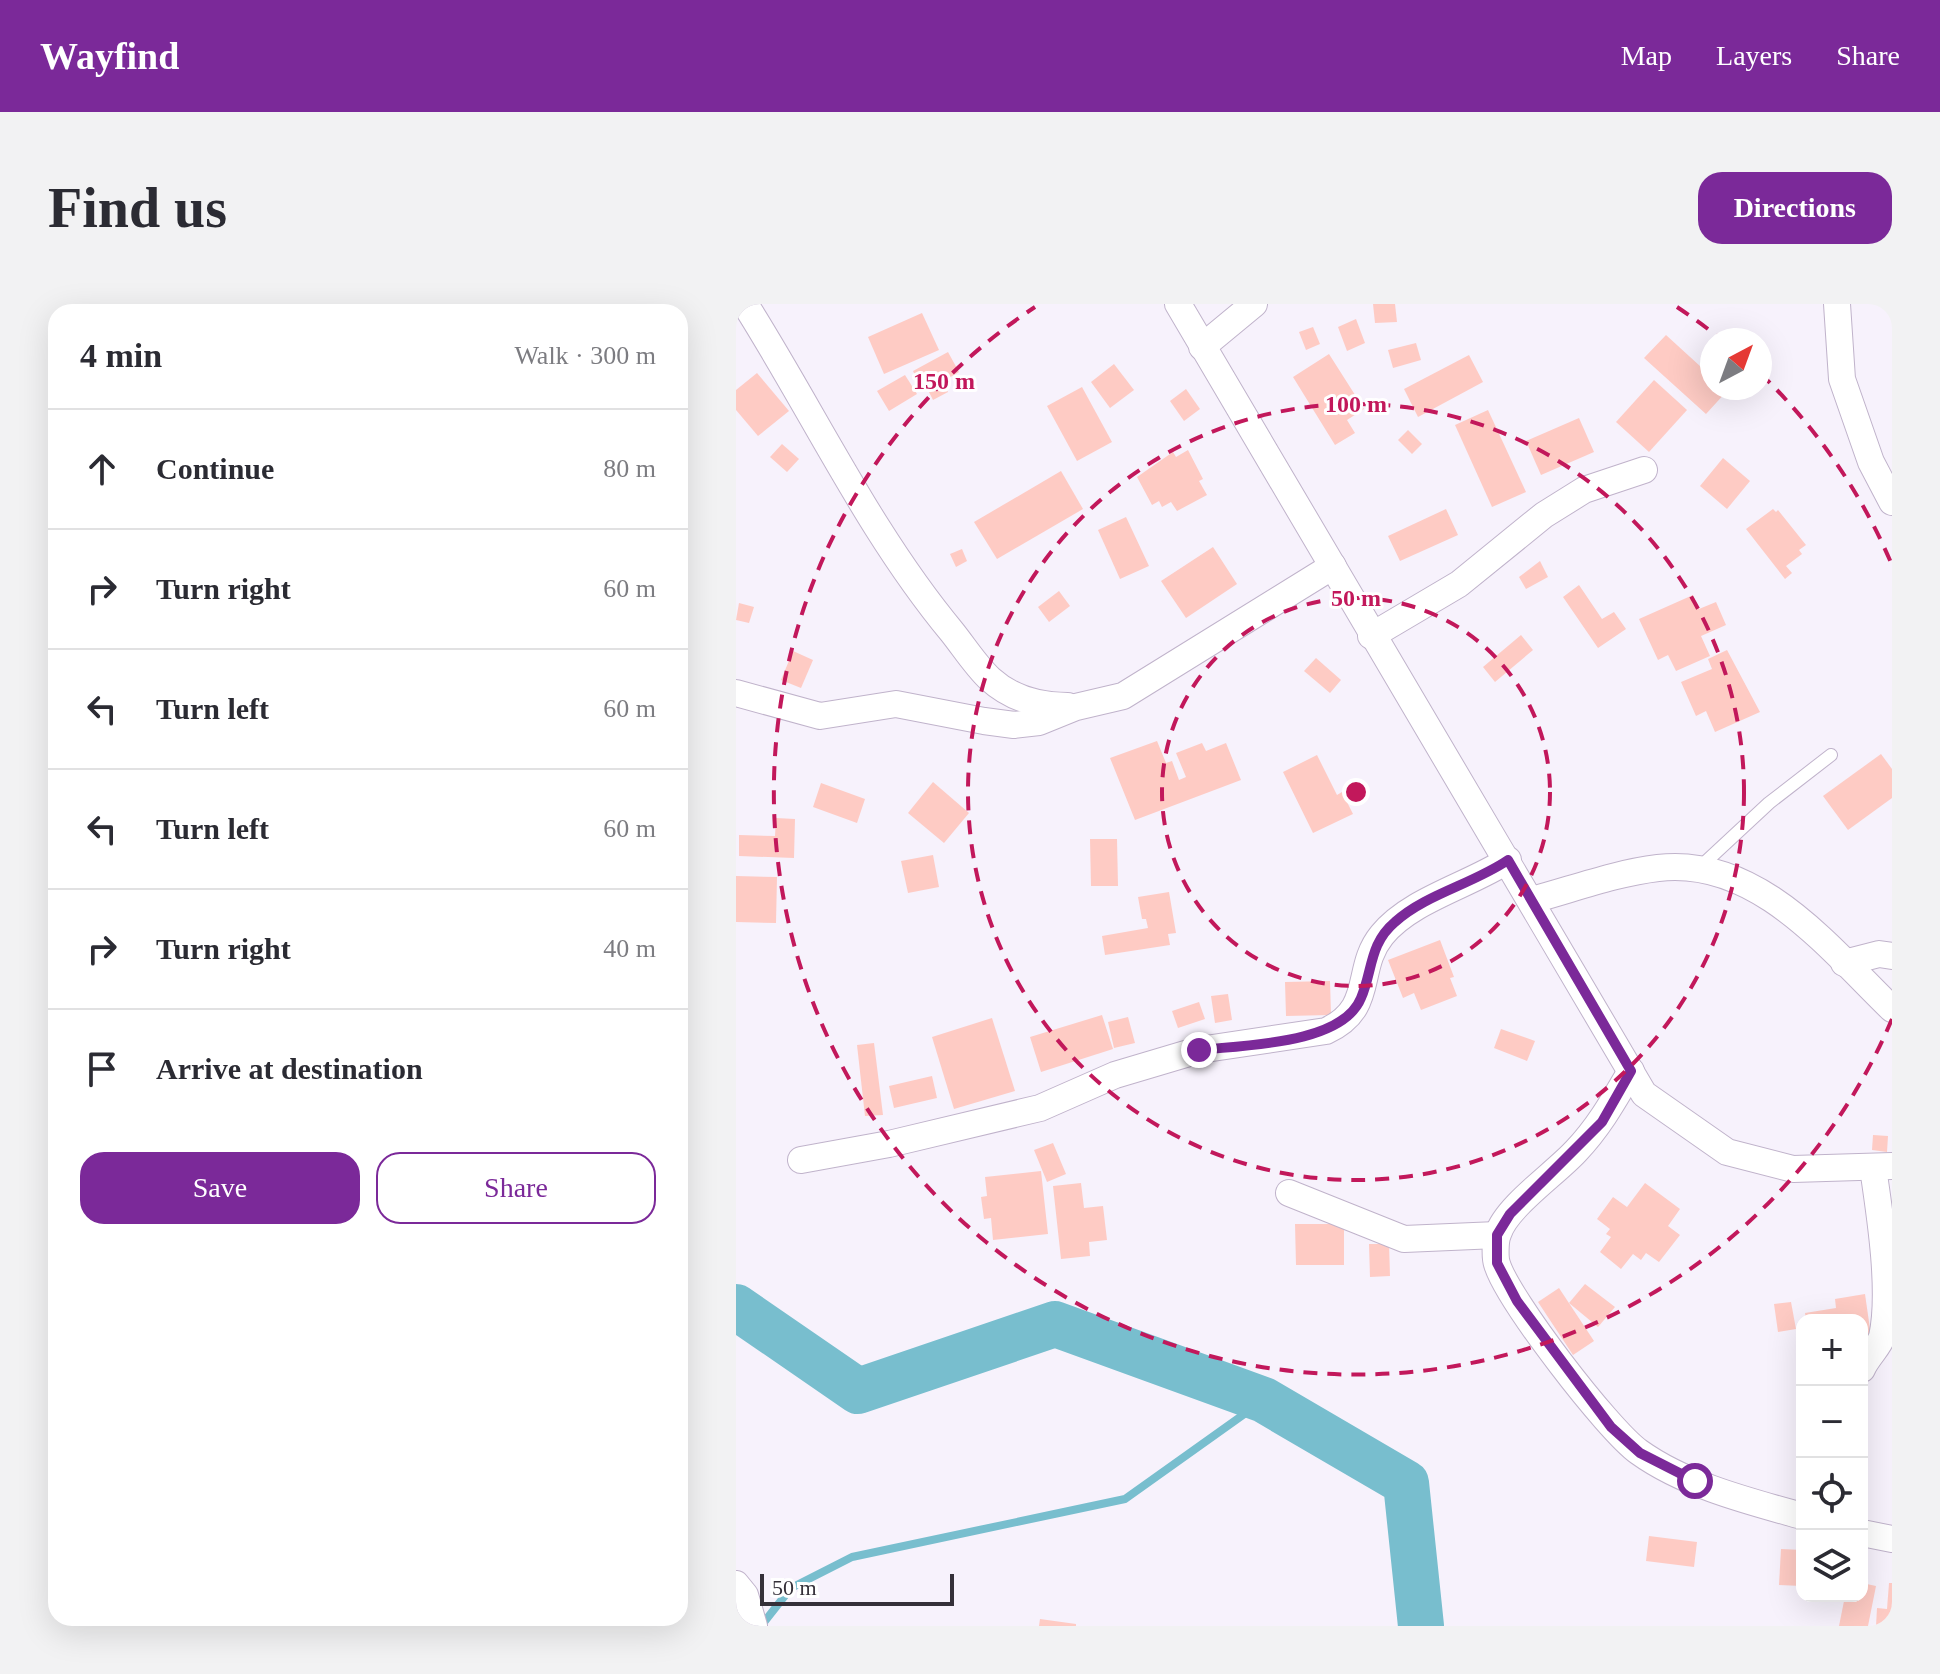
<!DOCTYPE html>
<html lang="en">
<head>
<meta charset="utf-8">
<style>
  :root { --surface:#fff; --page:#f2f2f3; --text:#2b2b33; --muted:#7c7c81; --line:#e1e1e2; --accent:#7b2999 }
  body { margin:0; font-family:"Times New Roman",serif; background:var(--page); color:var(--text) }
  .controls { position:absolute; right:24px; bottom:24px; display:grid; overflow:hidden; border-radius:16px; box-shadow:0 8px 32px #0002 }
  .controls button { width:72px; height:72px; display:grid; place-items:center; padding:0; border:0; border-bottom:2px solid var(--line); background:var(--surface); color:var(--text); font:40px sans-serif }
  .compass { position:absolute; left:964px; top:24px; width:72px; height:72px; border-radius:50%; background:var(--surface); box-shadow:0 8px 32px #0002; rotate:41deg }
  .scale { position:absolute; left:24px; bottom:20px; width:194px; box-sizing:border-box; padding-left:8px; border:4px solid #353039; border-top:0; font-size:22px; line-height:28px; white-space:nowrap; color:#353039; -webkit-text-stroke:6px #fff; paint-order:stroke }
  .stop { position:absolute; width:24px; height:24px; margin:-18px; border:6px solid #7b2999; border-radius:50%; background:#fff }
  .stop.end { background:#7b2999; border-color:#fff; box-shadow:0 2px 8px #0008 }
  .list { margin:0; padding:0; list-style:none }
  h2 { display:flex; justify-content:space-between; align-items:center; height:104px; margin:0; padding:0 32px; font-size:34px }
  h2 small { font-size:26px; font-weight:400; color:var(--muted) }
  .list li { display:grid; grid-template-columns:52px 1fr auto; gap:24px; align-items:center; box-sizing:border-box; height:120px; padding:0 32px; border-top:2px solid var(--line) }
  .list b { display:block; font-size:30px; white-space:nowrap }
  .list em { font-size:26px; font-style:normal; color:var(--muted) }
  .actions { display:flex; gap:16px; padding:24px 32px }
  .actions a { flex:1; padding:18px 0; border:2px solid var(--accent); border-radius:24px; text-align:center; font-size:28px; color:var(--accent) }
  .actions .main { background:var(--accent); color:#fff }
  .icon { flex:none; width:44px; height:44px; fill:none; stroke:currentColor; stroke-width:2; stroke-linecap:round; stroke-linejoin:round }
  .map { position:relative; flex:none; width:1156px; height:1322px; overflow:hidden; border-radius:24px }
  header { display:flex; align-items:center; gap:48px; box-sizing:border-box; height:112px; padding:0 40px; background:var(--accent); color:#fff }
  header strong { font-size:38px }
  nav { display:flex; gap:44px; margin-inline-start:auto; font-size:28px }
  .intro { display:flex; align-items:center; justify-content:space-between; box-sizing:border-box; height:192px; padding:0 48px }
  h1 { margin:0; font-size:56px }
  .button { padding:20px 36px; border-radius:24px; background:var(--accent); color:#fff; font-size:28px; font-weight:700 }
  main { display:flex; gap:48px; padding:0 48px }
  aside { flex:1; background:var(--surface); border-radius:24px; box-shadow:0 8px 32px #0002 }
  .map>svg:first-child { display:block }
</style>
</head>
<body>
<header>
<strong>Wayfind</strong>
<nav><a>Map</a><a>Layers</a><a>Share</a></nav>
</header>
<div class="intro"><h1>Find us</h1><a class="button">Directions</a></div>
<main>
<aside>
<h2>4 min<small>Walk · 300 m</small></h2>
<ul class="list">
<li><svg class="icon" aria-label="ahead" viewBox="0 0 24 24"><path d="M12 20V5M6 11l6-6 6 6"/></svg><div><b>Continue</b></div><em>80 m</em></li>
<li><svg class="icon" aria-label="right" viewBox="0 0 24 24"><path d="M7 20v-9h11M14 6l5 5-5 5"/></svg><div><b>Turn right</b></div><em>60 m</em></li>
<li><svg class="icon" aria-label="left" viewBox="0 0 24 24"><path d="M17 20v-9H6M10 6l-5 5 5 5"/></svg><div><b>Turn left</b></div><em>60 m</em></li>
<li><svg class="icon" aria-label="left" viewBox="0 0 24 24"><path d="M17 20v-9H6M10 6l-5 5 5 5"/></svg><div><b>Turn left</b></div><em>60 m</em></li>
<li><svg class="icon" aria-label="right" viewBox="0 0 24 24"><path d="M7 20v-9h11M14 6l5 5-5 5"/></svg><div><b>Turn right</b></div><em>40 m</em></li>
<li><svg class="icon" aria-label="arrive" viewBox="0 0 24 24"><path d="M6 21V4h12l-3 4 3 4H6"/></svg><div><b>Arrive at destination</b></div></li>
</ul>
<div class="actions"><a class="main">Save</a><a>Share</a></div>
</aside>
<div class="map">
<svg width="1156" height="1322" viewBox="0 0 1156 1322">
  <rect width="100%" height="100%" fill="#f7f2fc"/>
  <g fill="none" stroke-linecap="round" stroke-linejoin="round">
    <path stroke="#78bece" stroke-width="8" d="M25,1322L55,1284L116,1253L389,1195L528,1096"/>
    <path stroke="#78bece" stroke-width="46" d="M0,1003L122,1087L319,1020L528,1096L670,1179L685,1322"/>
  </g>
  <g fill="#fecbc4">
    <path d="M637,0H659L661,18L639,19Z"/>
    <path d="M186,9L203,46L148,70L132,33Z"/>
    <path d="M620,15L629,39L611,47L602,23Z"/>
    <path d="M577,23L584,40L570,46L563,28Z"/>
    <path d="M930,31L976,73V84L991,87L970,110L908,54Z"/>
    <path d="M680,39L685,56L657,64L652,46Z"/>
    <path d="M212,48L223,68L206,78L212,88L197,96L192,86L187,88L177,67Z"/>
    <path d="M593,50L628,105L611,116L619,129L599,141L557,73Z"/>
    <path d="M733,51L747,78L682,113L668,85Z"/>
    <path d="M378,60L398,86L374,104L355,78Z"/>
    <path d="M21,69L53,107L22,132L0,106V86Z"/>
    <path d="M169,71L181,90L153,107L141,87Z"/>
    <path d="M918,76L951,106L913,148L880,118Z"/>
    <path d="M346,83L376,138L341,157L311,102Z"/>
    <path d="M450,85L464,105L448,117L434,97Z"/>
    <path d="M752,106L790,188L756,203L719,121Z"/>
    <path d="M843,114L858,148L805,171L790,137Z"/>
    <path d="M672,126L686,140L676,150L662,136Z"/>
    <path d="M46,140L63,155L51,168L34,153Z"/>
    <path d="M452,146L467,175L463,177L471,191L441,207L435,198L426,203L423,197L416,201L401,173L437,148L440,153Z"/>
    <path d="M987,154L1014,177L991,205L964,182Z"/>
    <path d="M325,167L347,205L261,255L238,218Z"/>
    <path d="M710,205L722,231L664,257L652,232Z"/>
    <path d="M1037,205L1040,208L1042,206L1070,241L1063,246L1066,250L1050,262L1056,269L1049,275L1010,225Z"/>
    <path d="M390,213L413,262L384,275L362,226Z"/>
    <path d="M477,243L501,280L450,314L425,277Z"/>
    <path d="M226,245L231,257L220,263L214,250Z"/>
    <path d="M804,257L812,273L790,285L783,273Z"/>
    <path d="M843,281L866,315L878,308L890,325L862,344L827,293Z"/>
    <path d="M323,287L334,302L313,318L302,303Z"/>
    <path d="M957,291L963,305L980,298L990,321L965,332L974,352L940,367L932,351L922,356L903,315Z"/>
    <path d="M3,299L18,303L13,319L0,316Z"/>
    <path d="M785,331L797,346L759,378L747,363Z"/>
    <path d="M991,346L1024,408L979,428L970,407L960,412L945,378L976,365L972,355Z"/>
    <path d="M57,347L77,356L65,384L45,376Z"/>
    <path d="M580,354L605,376L594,389L568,367Z"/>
    <path d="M421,437L430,459L436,457L443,476L450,473L440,449L466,439L470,447L490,439L505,476L399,516L374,454Z"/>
    <path d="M1145,450L1156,465V494L1112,526L1087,492Z"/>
    <path d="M581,451L601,491L606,488L617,510L577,529L547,468Z"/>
    <path d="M197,478L233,509L208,539L172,509Z"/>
    <path d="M85,479L129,495L121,519L77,503Z"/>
    <path d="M40,514L59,515L58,554L3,552V531L39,532Z"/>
    <path d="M354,535H381L382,582H355Z"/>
    <path d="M197,551L203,583L172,589L165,557Z"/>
    <path d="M0,572L41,573L40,619L0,618Z"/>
    <path d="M433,588L440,629L432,630L434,641L369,651L366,632L412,624L410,615H406L402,593Z"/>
    <path d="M704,636L718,673L714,674L721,692L685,706L678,689L667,694L652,656Z"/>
    <path d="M594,677L595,711L550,712L549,678Z"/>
    <path d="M492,690L496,716L479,719L475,692Z"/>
    <path d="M463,698L469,715L442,724L436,707Z"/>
    <path d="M366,711L377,745L305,768L294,733Z"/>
    <path d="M392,713L399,739L378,744L372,718Z"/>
    <path d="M256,714L279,787L218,805L196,733Z"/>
    <path d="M765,725L799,737L791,757L758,744Z"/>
    <path d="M138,739L147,811L129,812L121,741Z"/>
    <path d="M196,772L201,794L158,804L153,782Z"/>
    <path d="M1137,831L1152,832L1151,848L1136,846Z"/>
    <path d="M317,839L330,870L311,878L298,846Z"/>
    <path d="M305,867L312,930L257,936L255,914L248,915L245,893L251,892L249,873Z"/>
    <path d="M345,879L348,904L367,902L371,936L353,938L354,952L325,955L317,882Z"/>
    <path d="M909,879L944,905L932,922L944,931L923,958L910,949L905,956L897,950L885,965L864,948L875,933L870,930L874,925L861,915L877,893L891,903Z"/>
    <path d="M559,920H608V961H560Z"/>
    <path d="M633,940H653L654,972L634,973Z"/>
    <path d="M849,980L879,1003L862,1023L833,999Z"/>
    <path d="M823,984L858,1037L837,1051L802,998Z"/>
    <path d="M1129,990L1136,1039L1126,1041V1016H1070L1069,1009L1100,1004L1099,995Z"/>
    <path d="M1055,998L1060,1025L1042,1028L1038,1000Z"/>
    <path d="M913,1232L961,1238L958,1263L910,1257Z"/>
    <path d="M1045,1245L1066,1246V1282L1043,1281Z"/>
    <path d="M1126,1279L1140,1282L1132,1322H1103L1109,1292H1126Z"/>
    <path d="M1153,1279H1156V1322H1140L1141,1304L1151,1305Z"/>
    <path d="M304,1315L340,1320V1322H303Z"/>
  </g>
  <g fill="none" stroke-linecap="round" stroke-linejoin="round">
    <defs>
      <path id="lane" d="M962,565L1033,499L1095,451"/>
      <g id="street">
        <path d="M9,0C78,109 133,228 216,328C228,343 240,362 254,375C276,395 304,402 332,402"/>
        <path d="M442,0L908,790L991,848L1057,865L1156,862"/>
        <path d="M1101,0L1106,75L1135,158L1156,198"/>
        <path d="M466,43L518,0"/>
        <path d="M635,332L723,280L808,211L848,186L908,166"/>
        <path d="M0,389L84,412L160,400L248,417L278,421L303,418L340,403L387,392L597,262"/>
        <path d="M796,596C837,585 880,569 922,564C1021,552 1093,644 1156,705"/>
        <path d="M1108,659L1143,650L1156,652"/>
        <path d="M895,767C878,796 863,823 840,847C820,869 770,903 762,930C759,937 759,954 761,960C772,996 872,1126 903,1148C949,1181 1012,1197 1066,1212"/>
        <path d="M65,856L153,840L304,804L379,771L463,746L590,727C640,704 618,665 646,631C674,596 734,581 772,556"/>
        <path d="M553,889L668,935L761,931"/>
        <path d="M1126,1065C1131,1053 1142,1044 1146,1033C1156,988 1144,911 1137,864"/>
        <path d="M1126,1229L1156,1235"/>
        <path d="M0,1280L9,1291L18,1322"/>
      </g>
    </defs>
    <use href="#lane" stroke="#c0b3cb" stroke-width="14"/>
    <use href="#street" stroke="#c0b3cb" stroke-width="28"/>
    <use href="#lane" stroke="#fff" stroke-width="12"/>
    <use href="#street" stroke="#fff" stroke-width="26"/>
  </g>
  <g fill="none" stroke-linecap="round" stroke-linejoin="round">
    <path stroke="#7b2999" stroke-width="10" d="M463,746C506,741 606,741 625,694C637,666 633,640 659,618C690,590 737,580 772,556L895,767L866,818L774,910L761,931V959L781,997L875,1123L904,1149L959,1177"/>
  </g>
  <g fill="none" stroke="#c2185b" stroke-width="4" stroke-dasharray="14 10">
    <circle cx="620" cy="488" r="194"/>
    <circle cx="620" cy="488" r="388"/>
    <path d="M1156 715A582 582 0 1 1 299 3M941 3A582 582 0 0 1 986 36M1024 69A582 582 0 0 1 1156 261"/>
  </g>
  <circle cx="620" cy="488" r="12" fill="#c2185b" stroke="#fff" stroke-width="4"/>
  <g font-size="24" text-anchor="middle" font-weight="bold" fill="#c2185b" stroke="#fff" stroke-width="6" stroke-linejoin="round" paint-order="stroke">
    <text x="208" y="85">150 m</text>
    <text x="620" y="108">100 m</text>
    <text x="620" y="302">50 m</text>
  </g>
</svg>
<div class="controls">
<button>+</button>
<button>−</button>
<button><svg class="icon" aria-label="locate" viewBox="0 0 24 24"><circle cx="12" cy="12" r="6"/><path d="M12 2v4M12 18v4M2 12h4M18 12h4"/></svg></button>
<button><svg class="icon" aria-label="layers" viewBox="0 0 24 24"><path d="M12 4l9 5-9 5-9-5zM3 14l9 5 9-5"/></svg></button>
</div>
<svg class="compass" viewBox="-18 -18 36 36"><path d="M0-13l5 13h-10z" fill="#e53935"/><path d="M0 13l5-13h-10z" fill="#7c7c81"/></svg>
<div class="scale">50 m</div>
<div class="stop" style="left:959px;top:1177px"></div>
<div class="stop end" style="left:463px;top:746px"></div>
</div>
</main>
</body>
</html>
